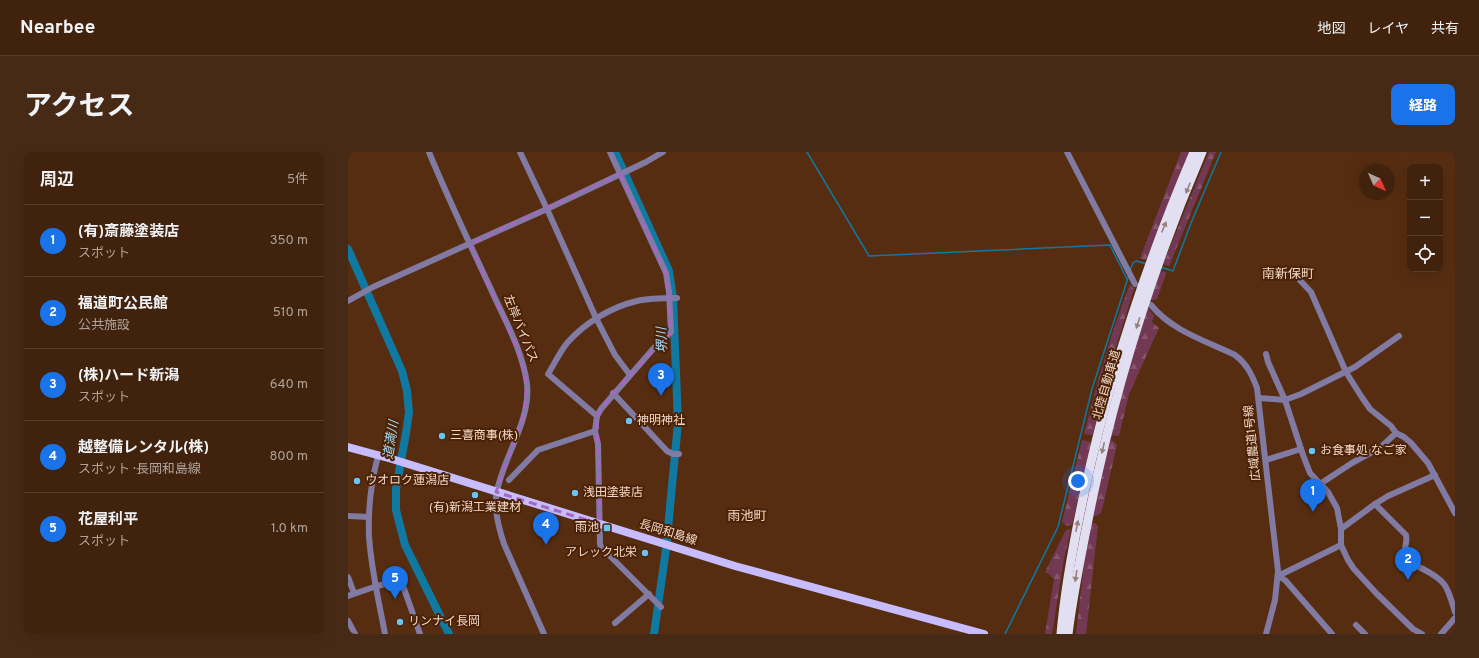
<!DOCTYPE html>
<html lang="ja">
<head>
<meta charset="utf-8">
<style>
  :root { --surface:#40220d; --page:#472a16; --text:#f1f3f6; --muted:#aea49d; --line:#593f2e; --accent:#1a73e8 }
  body { margin:0; font-family:Overpass,"Noto Sans JP",sans-serif; background:var(--page); color:var(--text) }
  .controls { position:absolute; right:12px; top:12px; display:grid; overflow:hidden; border-radius:8px; box-shadow:0 4px 16px #0002 }
  .controls button { width:36px; height:36px; display:grid; place-items:center; padding:0; border:0; border-bottom:1px solid var(--line); background:var(--surface); color:var(--text); font:20px sans-serif }
  .compass { position:absolute; left:1011px; top:12px; width:36px; height:36px; border-radius:50%; background:var(--surface); box-shadow:0 4px 16px #0002; rotate:135deg }
  .you { position:absolute; left:730px; top:329px; width:14px; height:14px; margin:-10px; border:3px solid #fff; border-radius:50%; background:#1a73e8; box-shadow:0 0 0 6px #1a73e833 }
  .badge { display:grid; place-items:center; width:26px; height:26px; border-radius:50%; background:var(--accent); color:#fff; font-size:13px; font-weight:700 }
  .pin { position:absolute; translate:-50% -33px; filter:drop-shadow(0 1px 2px #0008) }
  .pin::after { content:''; position:absolute; top:21px; width:14px; height:12px; background:inherit; clip-path:polygon(0 0,100% 0,50% 100%) }
  .list { margin:0; padding:0; list-style:none }
  h2 { display:flex; justify-content:space-between; align-items:center; height:52px; margin:0; padding:0 16px; font-size:17px }
  h2 small { font-size:13px; font-weight:400; color:var(--muted) }
  .list li { display:grid; grid-template-columns:26px 1fr auto; gap:12px; align-items:center; box-sizing:border-box; height:72px; padding:0 16px; border-top:1px solid var(--line) }
  .list b { display:block; font-size:15px; white-space:nowrap }
  .list p { margin:0; font-size:13px; white-space:nowrap; color:var(--muted) }
  .list em { font-size:13px; font-style:normal; color:var(--muted) }
  .icon { flex:none; width:22px; height:22px; fill:none; stroke:currentColor; stroke-width:2; stroke-linecap:round; stroke-linejoin:round }
  .map { position:relative; flex:none; width:1107px; height:482px; overflow:hidden; border-radius:8px }
  header { display:flex; align-items:center; gap:24px; box-sizing:border-box; height:56px; padding:0 20px; background:var(--surface); border-bottom:1px solid var(--line) }
  header strong { font-size:19px }
  nav { display:flex; gap:22px; margin-inline-start:auto; font-size:14px }
  .intro { display:flex; align-items:center; justify-content:space-between; box-sizing:border-box; height:96px; padding:0 24px }
  h1 { margin:0; font-size:28px }
  .button { padding:10px 18px; border-radius:8px; background:var(--accent); color:#fff; font-size:14px; font-weight:700 }
  main { display:flex; gap:24px; padding:0 24px }
  aside { flex:1; background:var(--surface); border-radius:8px; box-shadow:0 4px 16px #0002 }
  .map>svg:first-child { display:block }
</style>
</head>
<body>
<header>
<strong>Nearbee</strong>
<nav><a>地図</a><a>レイヤ</a><a>共有</a></nav>
</header>
<div class="intro"><h1>アクセス</h1><a class="button">経路</a></div>
<main>
<aside>
<h2>周辺<small>5件</small></h2>
<ul class="list">
<li><span class="badge">1</span><div><b>(有)斎藤塗装店</b><p>スポット</p></div><em>350 m</em></li>
<li><span class="badge">2</span><div><b>福道町公民館</b><p>公共施設</p></div><em>510 m</em></li>
<li><span class="badge">3</span><div><b>(株)ハード新潟</b><p>スポット</p></div><em>640 m</em></li>
<li><span class="badge">4</span><div><b>越整備レンタル(株)</b><p>スポット · 長岡和島線</p></div><em>800 m</em></li>
<li><span class="badge">5</span><div><b>花屋利平</b><p>スポット</p></div><em>1.0 km</em></li>
</ul>
</aside>
<div class="map">
<svg width="1107" height="482" viewBox="0 0 1107 482">
  <defs>
    <pattern id="forest-firs" width="22" height="20" patternUnits="userSpaceOnUse"><rect width="22" height="20" fill="#733954"/><path d="M5 1l3.5 6h-7zM16 11l3.5 6h-7z" fill="#87556b"/></pattern>
  </defs>
  <rect width="100%" height="100%" fill="#562d11"/>
  <g fill="url(#forest-firs)">
    <path d="M833,0H841L798,108L792,106Z"/>
    <path d="M861,0H868L822,112L821,114L815,112Z"/>
    <path d="M811,119L818,120V122L809,147L806,148H802Z"/>
    <path d="M782,132L786,137L761,217L746,278L744,283L736,282C749,231 763,180 782,132Z"/>
    <path d="M800,156L806,164L804,170L811,176L781,242L771,284L761,283L797,160Z"/>
    <path d="M734,288L743,290L724,373L718,374L714,370Z"/>
    <path d="M761,288L765,289L769,293L754,358L752,362L742,366Z"/>
    <path d="M743,371H747L750,374L738,482H728L739,384Z"/>
    <path d="M723,377L716,407L704,482H697L706,427L701,422L697,420L718,378Z"/>
  </g>
  <g fill="none" stroke-linecap="round" stroke-linejoin="round">
    <g stroke="#1079a2" stroke-width="1.5">
      <path d="M459,0L521,104L762,93L779,127"/>
      <path d="M812,115L825,119L843,71L873,0"/>
      <path d="M782,118L785,111L788,109L799,112"/>
      <path d="M657,482L710,375L744,237L781,123"/>
    </g>
    <g stroke="#1079a2" stroke-width="8">
      <path d="M267,0L321,119L325,146L330,271L318,397L306,482"/>
      <path d="M0,97L54,219L59,239L61,260L58,281L48,337V358L57,393L101,482"/>
    </g>
    <g stroke="#817aa2" stroke-width="6">
      <path d="M81,0C101,49 124,96 146,144C159,172 175,201 179,232C183,268 156,304 149,339C145,356 151,377 156,392L196,482"/>
      <path d="M172,0L199,57L248,166L267,203L282,223"/>
      <path d="M262,0L318,121L321,140L323,180L305,197L253,257L249,264L247,279L250,292L252,392L253,395L313,455"/>
      <path d="M719,0L787,132"/>
      <path d="M946,122L963,140L998,220L1013,244L1022,257L1043,274L1048,281L1056,285L1063,291L1080,311L1107,361"/>
      <path d="M0,149L25,135L199,57L298,10L315,0"/>
      <path d="M803,153C824,179 858,189 887,203C899,212 904,223 909,236L930,419L927,448L918,482"/>
      <path d="M918,202L920,210L937,248L955,303L962,321L980,340L989,356L993,377V393L1000,408L1006,417L1029,442L1065,477L1074,482"/>
      <path d="M265,241L319,299L325,302H331"/>
      <path d="M911,246L937,248L953,242L1007,215L1051,184"/>
      <path d="M249,264L200,222C207,211 212,199 220,190C237,171 263,155 289,149C301,146 316,146 329,146"/>
      <path d="M30,304C23,330 20,357 21,384C23,417 31,450 37,482"/>
      <path d="M918,308L953,297"/>
      <path d="M161,328L190,298L247,279"/>
      <path d="M972,332L1004,311L1033,295L1048,281"/>
      <path d="M1027,352L1058,383C1060,391 1055,398 1056,406C1061,411 1069,414 1075,417C1100,430 1099,435 1107,460"/>
      <path d="M0,364L21,365"/>
      <path d="M993,377L1027,352L1040,344L1087,323"/>
      <path d="M0,425L6,441"/>
      <path d="M0,444L29,434L53,428L72,482"/>
      <path d="M0,469L7,482"/>
      <path d="M267,471L301,442"/>
      <path d="M1008,473L1017,482"/>
      <path d="M984,482L937,428L930,424L993,393"/>
      <path d="M1093,482L1107,466"/>
    </g>
    <path stroke="#c7bcfd" stroke-width="8" d="M0,295L44,307L387,414L636,482"/>
    <g stroke="#e2dff3" stroke-width="9">
      <path d="M713,482C717,435 726,388 736,342C761,224 799,110 846,0"/>
      <path d="M720,482C725,442 733,402 741,363C766,238 804,117 854,0"/>
    </g>
  </g>
  <defs><path id="oneway-solid" d="M-6-.8H1V-3.2L6.5 0L1 3.2V.8H-6Z"/></defs>
  <g fill="#96807c">
    <use href="#oneway-solid" transform="translate(840 36) rotate(112)"/>
    <use href="#oneway-solid" transform="translate(816 75) rotate(-68)"/>
    <use href="#oneway-solid" transform="translate(790 171) rotate(108)"/>
    <use href="#oneway-solid" transform="translate(755 296) rotate(103)"/>
    <use href="#oneway-solid" transform="translate(729 374) rotate(-79)"/>
    <use href="#oneway-solid" transform="translate(728 424) rotate(99)"/>
  </g>
  <path fill="none" stroke="#a568c2" stroke-width="3" stroke-dasharray="8 5" stroke-linejoin="round" d="M272,22L318,121L323,180L265,241L249,264L252,372L148,340L176,262L179,232L170,198L122,92Z"/>
  <g fill="#69c4f1" stroke="#4b2205" stroke-width="1.5">
    <circle cx="281" cy="269" r="4"/>
    <circle cx="94" cy="284" r="4"/>
    <circle cx="964" cy="299" r="4"/>
    <circle cx="9" cy="329" r="4"/>
    <circle cx="227" cy="341" r="4"/>
    <circle cx="127" cy="343" r="4"/>
    <rect x="255" y="372" width="8" height="8" rx="2"/>
    <circle cx="297" cy="401" r="4"/>
    <circle cx="52" cy="470" r="4"/>
  </g>
  <g text-anchor="middle" dominant-baseline="central" stroke-width="4" stroke-linejoin="round" paint-order="stroke">
    <g font-size="12" fill="#f2d7c8" stroke="#4b2205">
      <text transform="translate(172 177) rotate(68)">左岸バイパス</text>
      <text transform="translate(759 233) rotate(-74)">北陸自動車道</text>
      <text transform="translate(905 291) rotate(-96)">広域農道1号線</text>
      <text transform="translate(320 381) rotate(17)">長岡和島線</text>
    </g>
    <g font-size="12" fill="#f2d7c8" stroke="#4b2205" text-anchor="start">
      <text x="289" y="269">神明神社</text>
      <text x="102" y="284">三喜商事(株)</text>
      <text x="972" y="299">お食事処 なご家</text>
      <text x="17" y="329">ウオロク蓮潟店</text>
      <text x="235" y="341">浅田塗装店</text>
      <text x="127" y="356" text-anchor="middle">(有)新潟工業建材</text>
      <text x="251" y="376" text-anchor="end">雨池</text>
      <text x="289" y="401" text-anchor="end">アレック北栄</text>
      <text x="60" y="470">リンナイ長岡</text>
    </g>
    <g font-size="13" fill="#f2d7c8" stroke="#4b2205">
      <text x="940" y="123">南新保町</text>
      <text x="399" y="365">雨池町</text>
    </g>
    <g font-size="13" font-style="italic" fill="#a7daf5" stroke="#4b2205">
      <text transform="translate(315 188) rotate(-92)">堺川</text>
      <text transform="translate(44 288) rotate(-81)">道満川</text>
    </g>
  </g>
</svg>
<div class="controls">
<button>+</button>
<button>−</button>
<button><svg class="icon" aria-label="locate" viewBox="0 0 24 24"><circle cx="12" cy="12" r="6"/><path d="M12 2v4M12 18v4M2 12h4M18 12h4"/></svg></button>
</div>
<svg class="compass" viewBox="-18 -18 36 36"><path d="M0-13l5 13h-10z" fill="#e53935"/><path d="M0 13l5-13h-10z" fill="#aea49d"/></svg>
<div class="you"></div>
<div class="pin badge" style="left:965px;top:360px">1</div>
<div class="pin badge" style="left:1060px;top:428px">2</div>
<div class="pin badge" style="left:313px;top:244px">3</div>
<div class="pin badge" style="left:198px;top:393px">4</div>
<div class="pin badge" style="left:47px;top:447px">5</div>
</div>
</main>
</body>
</html>
